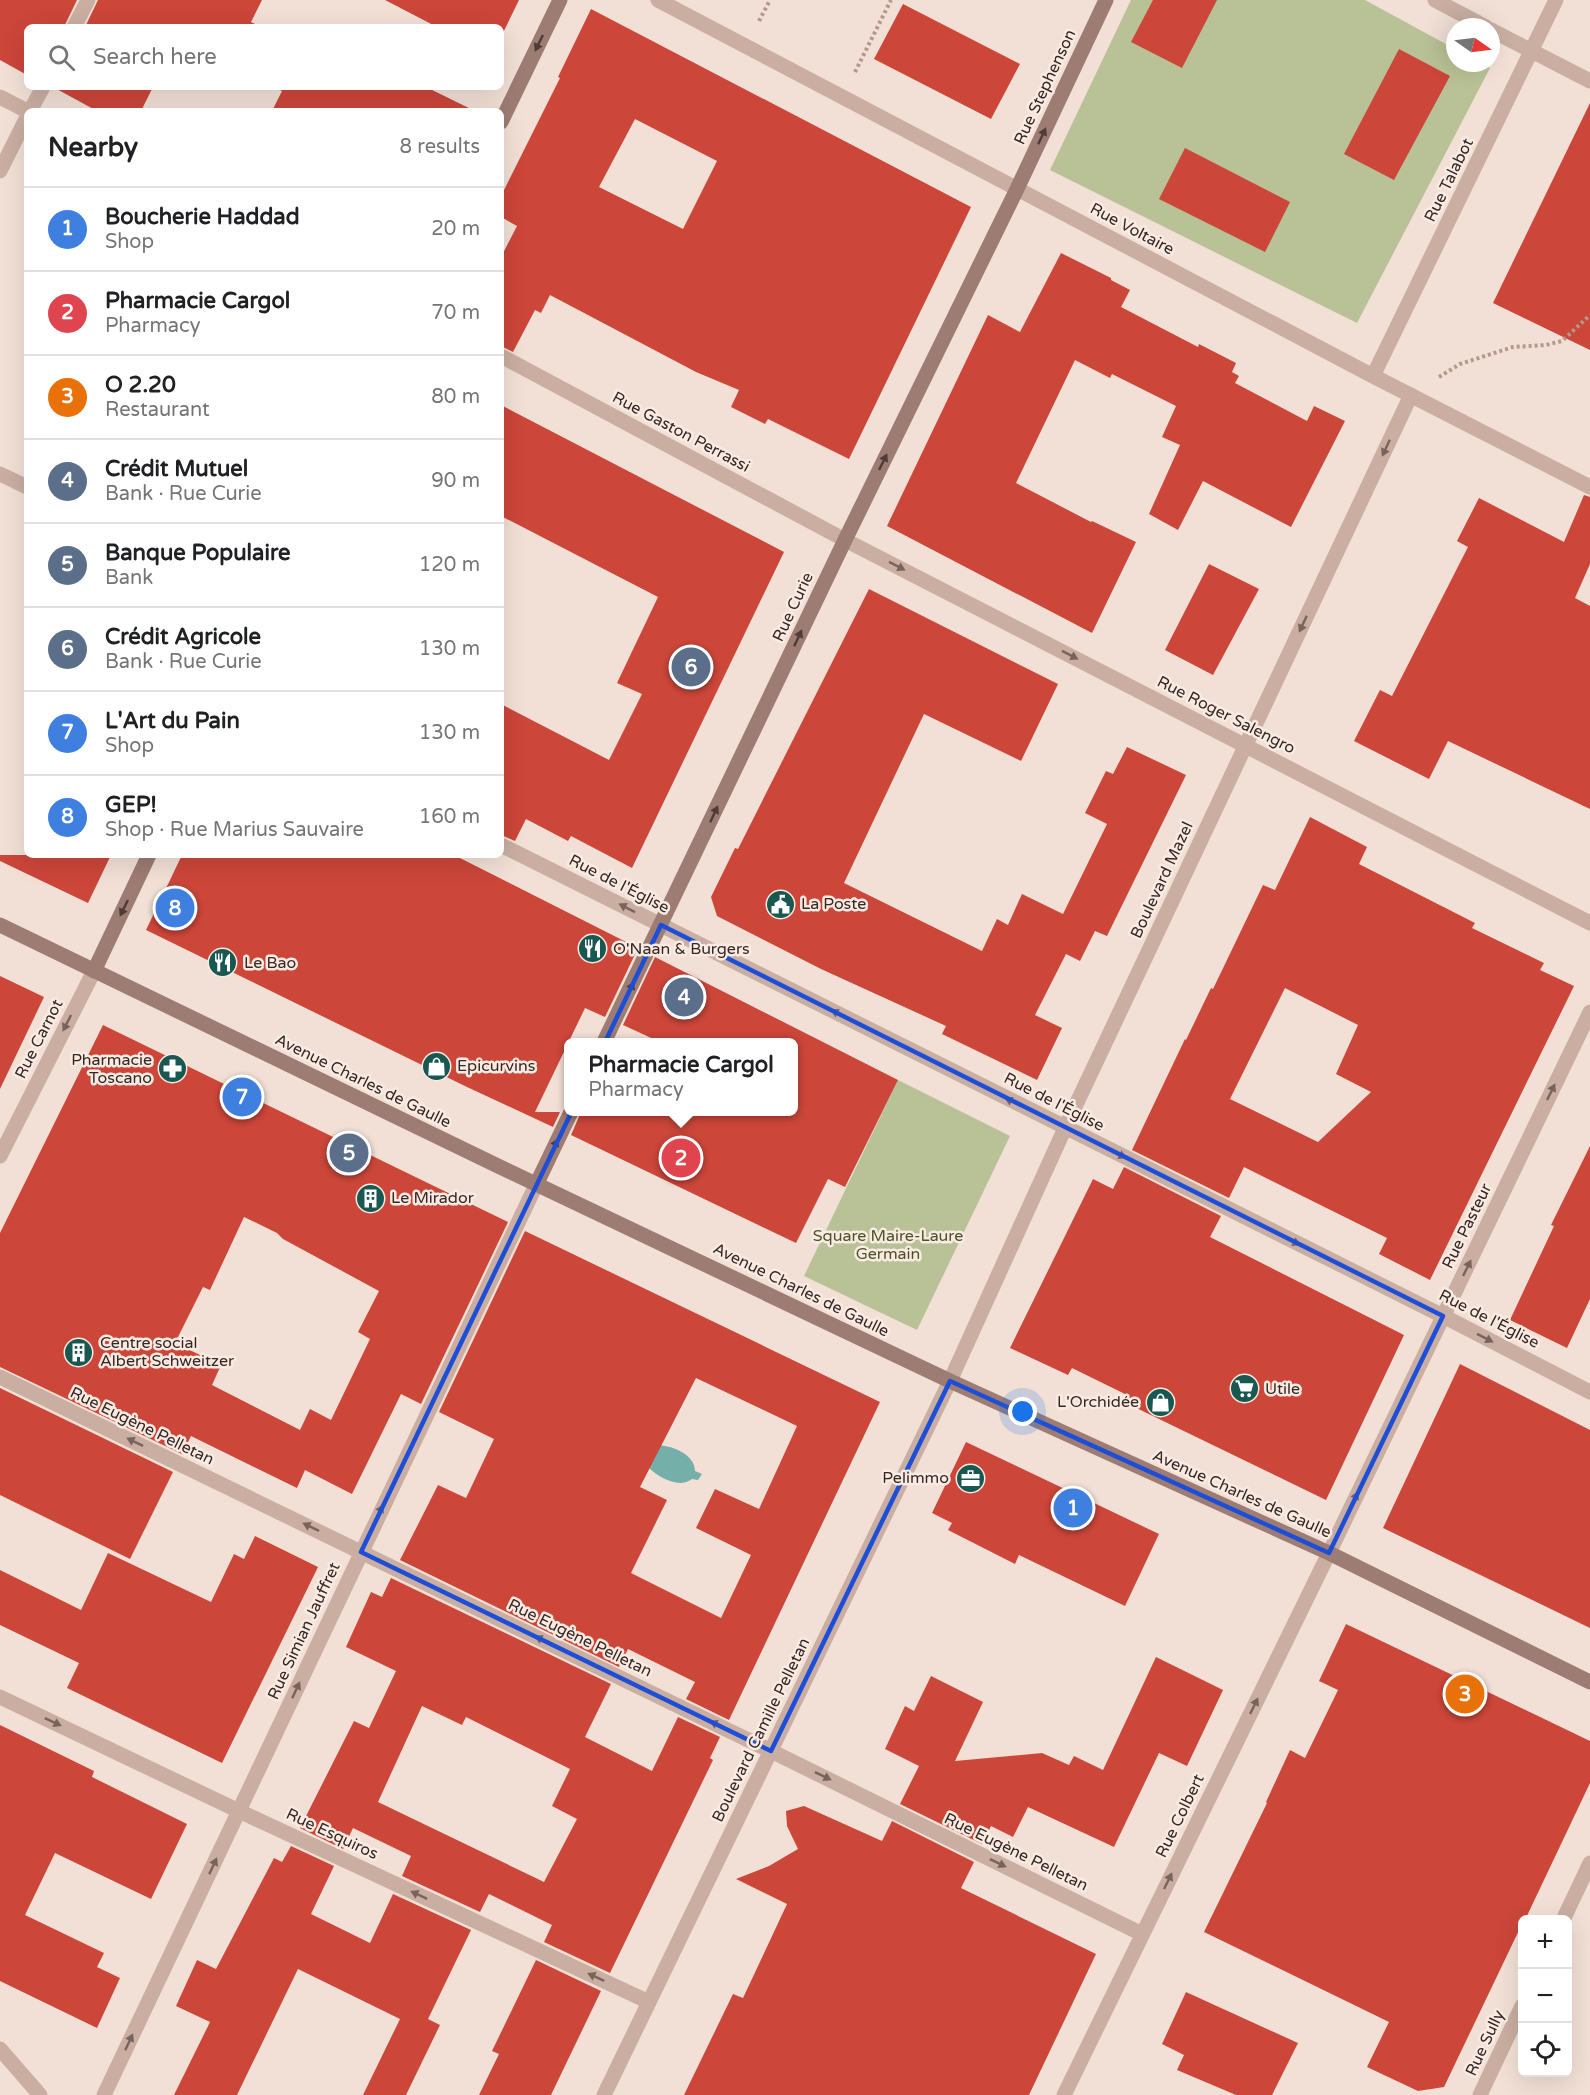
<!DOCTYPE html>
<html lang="en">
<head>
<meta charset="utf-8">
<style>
  :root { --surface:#fff; --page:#f2f2f2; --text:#202124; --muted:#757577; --line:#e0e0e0; --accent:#0f766e }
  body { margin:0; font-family:"Varela Round",sans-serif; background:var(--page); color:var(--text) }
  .controls { position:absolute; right:18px; bottom:18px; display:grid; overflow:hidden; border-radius:9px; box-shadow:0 6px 24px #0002 }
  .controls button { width:54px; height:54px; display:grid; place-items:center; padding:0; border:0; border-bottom:2px solid var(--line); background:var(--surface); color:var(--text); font:30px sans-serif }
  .compass { position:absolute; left:1446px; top:18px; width:54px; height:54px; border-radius:50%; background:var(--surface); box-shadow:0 6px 24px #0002; rotate:104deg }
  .you { position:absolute; left:1023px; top:1412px; width:21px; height:21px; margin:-15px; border:4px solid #fff; border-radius:50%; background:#1a73e8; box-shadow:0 0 0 9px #1a73e833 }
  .badge { display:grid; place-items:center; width:39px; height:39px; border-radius:50%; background:var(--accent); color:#fff; font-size:20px; font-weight:700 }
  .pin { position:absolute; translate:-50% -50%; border:3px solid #fff; box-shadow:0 2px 6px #0006 }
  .popup { position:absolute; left:564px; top:1038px; width:234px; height:78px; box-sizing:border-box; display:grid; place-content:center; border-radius:9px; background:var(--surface); filter:drop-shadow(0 2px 4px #0005); font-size:20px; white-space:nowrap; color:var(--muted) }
  .popup b { font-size:22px; color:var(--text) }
  .popup::after { content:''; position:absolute; left:50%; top:100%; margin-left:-12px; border:12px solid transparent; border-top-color:var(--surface) }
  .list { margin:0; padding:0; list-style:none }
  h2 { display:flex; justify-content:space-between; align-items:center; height:78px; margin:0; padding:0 24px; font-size:26px }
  h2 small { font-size:20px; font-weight:400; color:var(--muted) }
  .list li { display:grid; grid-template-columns:39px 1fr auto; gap:18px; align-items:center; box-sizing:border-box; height:84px; padding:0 24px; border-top:2px solid var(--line) }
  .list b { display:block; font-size:22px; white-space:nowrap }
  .list p { margin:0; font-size:20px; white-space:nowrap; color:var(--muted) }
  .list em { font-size:20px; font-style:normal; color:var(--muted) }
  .icon { flex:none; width:33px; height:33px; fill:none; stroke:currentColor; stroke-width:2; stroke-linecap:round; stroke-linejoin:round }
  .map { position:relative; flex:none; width:1590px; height:2095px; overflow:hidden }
  .search { position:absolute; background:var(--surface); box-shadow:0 6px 24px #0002; left:24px; top:24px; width:480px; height:66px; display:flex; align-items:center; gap:15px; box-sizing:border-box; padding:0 21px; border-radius:9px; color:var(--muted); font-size:22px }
  .panel { position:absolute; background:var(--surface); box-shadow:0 6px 24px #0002; left:24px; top:108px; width:480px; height:750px; border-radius:9px }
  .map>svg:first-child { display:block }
</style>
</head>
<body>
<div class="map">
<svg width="1590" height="2095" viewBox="0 0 1590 2095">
  <rect width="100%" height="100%" fill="#f2e0d6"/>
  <g fill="#b9c196">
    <path d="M1131,0H1365L1455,49V63H1481L1490,68L1357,323L1050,170Z"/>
    <path d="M898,1080L1010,1136L917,1330L804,1276Z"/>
  </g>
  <path fill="#74b0a9" d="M656,1445C671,1445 695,1454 695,1471L702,1474L698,1480L692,1479C679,1489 660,1478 649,1468Z"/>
  <g fill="#cc463a" fill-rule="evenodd">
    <path d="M0,0H77L64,27H27V75L0,60Z"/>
    <path d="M98,0H262L251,22L261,27H85Z"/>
    <path d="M385,0H519L501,37V27H437Z"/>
    <path d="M1153,0H1217L1182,68L1131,42Z"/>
    <path d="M903,4L1020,64L991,119L874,59Z"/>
    <path d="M591,9L971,207L849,459L768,419L765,424L731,407L739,390L696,372L550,295L541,313L535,310L513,352L501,346V257L517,226L501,217V196L560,78L558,77ZM635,119L717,161L683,229L599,187Z"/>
    <path d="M1399,49L1450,76L1394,180L1344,154Z"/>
    <path d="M53,87H153L141,111H97Z"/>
    <path d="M274,87H426L475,111H272L282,91Z"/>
    <path d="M1590,103V350L1493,303Z"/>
    <path d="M1185,148L1290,202L1265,252L1159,199Z"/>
    <path d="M1061,253L1111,278V280L1130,290L1121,307L1198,347L1199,344L1236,363L1232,372L1239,376L1235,383L1307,421L1314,406L1345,421L1291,527L1203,481L1178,530L1149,514L1180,445L1162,437L1176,406L1112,374L1110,378L1075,360L1016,483L1091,522L1092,521L1136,542L1092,633L887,526L988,315L1020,332Z"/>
    <path d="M501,405L784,552L632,868L571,836L568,841L526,819L515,841L501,835V704L609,760L642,694L617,683L658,597L501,516Z"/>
    <path d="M1584,495L1590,497V564L1575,598L1590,606V809L1448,741L1429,779L1354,741L1380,690L1392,696L1468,547L1457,541L1479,498L1564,542Z"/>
    <path d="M1209,564L1259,589L1213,675L1165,650Z"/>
    <path d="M869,589L1058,684L1021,761L924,714L844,883L982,951L997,919L1008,925L1022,894L1063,914L1107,824L1085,813L1106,771L1113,774L1127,747L1186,775L1107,936L1095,931L1080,961L1066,954L1035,1015L1062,1028L1037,1080L942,1034L946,1026L821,969L717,916L711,897L735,848L738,849Z"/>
    <path d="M1310,817L1367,847L1359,864L1475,923L1472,928L1544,963L1540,970L1574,986L1430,1280L1379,1254L1387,1238L1244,1167L1229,1198L1132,1150L1185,1039L1186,1040L1211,988L1213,989L1263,885L1275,890ZM1285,988L1358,1025L1336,1074L1371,1092L1318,1142L1230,1099Z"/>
    <path d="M0,855H111L88,903L0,861Z"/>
    <path d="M182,855H454L638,948L605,1017L585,1008L535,1112H560L553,1127L467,1087L146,930Z"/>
    <path d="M655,957L898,1080L845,1187L828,1179L796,1243L571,1135L581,1112H794V1042H660L623,1025Z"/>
    <path d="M0,976L44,997L0,1089Z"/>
    <path d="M103,1025L508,1222L421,1404L401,1394L352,1494L305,1470L297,1488L191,1436L182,1454L0,1367V1233ZM244,1217L277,1233L283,1239L379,1291L358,1332L370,1339L331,1420L310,1409L300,1430L212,1385L221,1365L175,1343L203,1287L210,1290Z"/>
    <path d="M1590,1146V1299L1567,1348L1510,1320L1554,1226L1551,1225Z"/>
    <path d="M1124,1167L1221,1216L1210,1237L1404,1335L1326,1500L1124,1402L1127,1395L1072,1368L1068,1375L1010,1348L1093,1179L1113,1189Z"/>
    <path d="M525,1231L880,1402L729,1720L686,1699L695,1682L628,1649L619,1667L400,1560L438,1485L466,1498L494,1439L439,1412ZM696,1378L797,1426L759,1509L715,1489L696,1528L751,1555L721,1618L631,1573L667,1500L640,1487Z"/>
    <path d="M1460,1364L1590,1430V1628L1383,1528Z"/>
    <path d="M0,1388L173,1472L130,1559L0,1495Z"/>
    <path d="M966,1442L1159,1534L1125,1606L1019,1555L1015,1564L948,1530L952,1523L932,1513Z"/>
    <path d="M255,1536L318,1567L222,1763L67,1688L79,1663L0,1625V1570L81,1610L108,1553L211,1602L234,1554L244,1559Z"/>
    <path d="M391,1578L611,1684L585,1737L652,1771L678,1717L720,1737L710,1758L713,1760L610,1973L544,1942L552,1925L489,1894L480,1912L402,1876L411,1856L353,1828L343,1849L300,1828L354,1721L369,1728L396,1671L346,1647L371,1592L382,1597ZM422,1706L462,1725L466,1717L570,1769L552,1806L577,1819L544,1882L378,1802Z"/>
    <path d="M1346,1624L1590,1741V1783L1525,1920H1522V1924L1444,2087L1418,2091L1367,2067L1389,2022L1204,1932L1267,1803L1266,1802L1290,1750L1305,1758L1338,1690L1319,1681Z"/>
    <path d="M1156,1657L1223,1690L1187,1766L1159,1753L1114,1847L1028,1807L1013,1837L991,1826L982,1844L900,1804L919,1766L885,1749L905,1706L914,1711L931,1676L983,1702L955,1761L1042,1753L1069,1765L1074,1756L1103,1770Z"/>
    <path d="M0,1725L94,1771L92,1777L187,1824L151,1899L55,1853L25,1915L104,1953L97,1967L120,1978L97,2028L0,1981Z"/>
    <path d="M804,1806L882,1841L892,1821L974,1862L961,1888L1096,1954L1029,2095H684L733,1994L743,1998L787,1904L736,1879L769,1866L798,1849L787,1826L786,1811Z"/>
    <path d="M291,1846L334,1866L311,1914L370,1943L393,1894L471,1930L428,2019L440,2025L406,2095H363L400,2019L298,1969L237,2095H174L210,2022L176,2006L197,1960L216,1969L274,1858L282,1862Z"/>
    <path d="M536,1960L601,1991L551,2095H479L499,2054L492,2051Z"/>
    <path d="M1186,1992L1298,2043L1272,2095H1236L1177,2070L1184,2055L1162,2044Z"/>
  </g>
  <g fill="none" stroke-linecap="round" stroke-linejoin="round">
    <g stroke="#b6978c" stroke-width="4" stroke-dasharray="3 3" stroke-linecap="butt">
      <path d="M759,21L770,0"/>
      <path d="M855,72L891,0"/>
      <path d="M1439,377L1460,364L1513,347L1546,345L1562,341L1590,315"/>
    </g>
    <g stroke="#caaea2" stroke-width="15">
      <path d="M658,0L1373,376L1590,487"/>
      <path d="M1435,0L1486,27"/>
      <path d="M74,27L88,0"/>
      <path d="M1491,30L1590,81"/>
      <path d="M0,97L27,111"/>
      <path d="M30,111L43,87"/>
      <path d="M0,171L27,117"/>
      <path d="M501,356L845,540L1590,923"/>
      <path d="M1373,376L1556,0"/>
      <path d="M0,474L27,487"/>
      <path d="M501,845L1443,1316L1590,1392"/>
      <path d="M0,1156L94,971"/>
      <path d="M0,1377L771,1751L1142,1934"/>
      <path d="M0,1697L239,1811L649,2002"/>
      <path d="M1563,1920L1590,1863"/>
      <path d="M0,2049L40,2095"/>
      <path d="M104,2095L537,1183"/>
      <path d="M604,2095L950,1381L1065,1128L1411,395"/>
      <path d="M1064,2095L1329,1553L1590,1012"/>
      <path d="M1480,2095L1522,2006"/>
    </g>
    <g stroke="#9d7c73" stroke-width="15">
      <path d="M501,122L560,0"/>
      <path d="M0,925L498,1166L950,1381L1329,1553L1590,1682"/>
      <path d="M94,971L149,855"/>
      <path d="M604,1042L845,540L1017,189L1106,0"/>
      <path d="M537,1183L571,1112"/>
    </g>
  </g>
  <defs><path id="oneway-solid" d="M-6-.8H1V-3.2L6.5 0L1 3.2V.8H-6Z" transform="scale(1.5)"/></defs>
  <g fill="#4e3c38">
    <use href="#oneway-solid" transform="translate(539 43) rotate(116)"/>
    <use href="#oneway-solid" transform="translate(1042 136) rotate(-65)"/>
    <use href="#oneway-solid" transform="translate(883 462) rotate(-64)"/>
    <use href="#oneway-solid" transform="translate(798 638) rotate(-65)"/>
    <use href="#oneway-solid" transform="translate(714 814) rotate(-65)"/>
    <use href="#oneway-solid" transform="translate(124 908) rotate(116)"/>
    <use href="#oneway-solid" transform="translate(630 990) rotate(-64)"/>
    <use href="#oneway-solid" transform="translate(554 1147) rotate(-64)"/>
  </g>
  <g fill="#78645d">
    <use href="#oneway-solid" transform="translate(1386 448) rotate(115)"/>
    <use href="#oneway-solid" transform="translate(897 566) rotate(27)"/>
    <use href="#oneway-solid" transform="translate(1303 624) rotate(115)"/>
    <use href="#oneway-solid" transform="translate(1070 655) rotate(27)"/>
    <use href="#oneway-solid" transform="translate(627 908) rotate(-153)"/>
    <use href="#oneway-solid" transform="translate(839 1014) rotate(-153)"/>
    <use href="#oneway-solid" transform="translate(67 1023) rotate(117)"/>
    <use href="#oneway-solid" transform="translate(1551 1092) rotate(-64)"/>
    <use href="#oneway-solid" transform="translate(1013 1102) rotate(-153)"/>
    <use href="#oneway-solid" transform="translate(1118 1154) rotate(26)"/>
    <use href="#oneway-solid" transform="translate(1292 1241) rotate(26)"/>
    <use href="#oneway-solid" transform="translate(1467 1268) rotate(-64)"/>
    <use href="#oneway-solid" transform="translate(1485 1338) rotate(27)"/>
    <use href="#oneway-solid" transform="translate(135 1442) rotate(-154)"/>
    <use href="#oneway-solid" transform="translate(1354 1500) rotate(-64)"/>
    <use href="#oneway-solid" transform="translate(379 1513) rotate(-64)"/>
    <use href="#oneway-solid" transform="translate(311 1527) rotate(-154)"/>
    <use href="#oneway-solid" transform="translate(543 1640) rotate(-154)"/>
    <use href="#oneway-solid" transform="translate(296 1690) rotate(-65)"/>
    <use href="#oneway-solid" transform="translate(1254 1706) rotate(-64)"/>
    <use href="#oneway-solid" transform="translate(53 1722) rotate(25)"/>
    <use href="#oneway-solid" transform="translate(718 1725) rotate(-154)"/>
    <use href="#oneway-solid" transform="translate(823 1776) rotate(26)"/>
    <use href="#oneway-solid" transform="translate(998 1863) rotate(26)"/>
    <use href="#oneway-solid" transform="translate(213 1866) rotate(-65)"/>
    <use href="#oneway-solid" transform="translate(1168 1881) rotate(-64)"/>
    <use href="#oneway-solid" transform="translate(419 1895) rotate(-155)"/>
    <use href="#oneway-solid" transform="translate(596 1977) rotate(-155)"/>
    <use href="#oneway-solid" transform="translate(129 2042) rotate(-65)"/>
  </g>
  <path fill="none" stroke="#1d4ed8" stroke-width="4.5" stroke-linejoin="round" d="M661,925L1443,1316L1329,1553L950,1381L771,1751L361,1552Z"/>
  <defs>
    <symbol id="civic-disc" viewBox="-11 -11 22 22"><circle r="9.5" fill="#195751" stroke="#faebe2"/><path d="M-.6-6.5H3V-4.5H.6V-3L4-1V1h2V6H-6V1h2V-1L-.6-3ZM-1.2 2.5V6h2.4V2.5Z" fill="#fff"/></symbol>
    <symbol id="restaurant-disc" viewBox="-11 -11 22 22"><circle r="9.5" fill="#195751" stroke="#faebe2"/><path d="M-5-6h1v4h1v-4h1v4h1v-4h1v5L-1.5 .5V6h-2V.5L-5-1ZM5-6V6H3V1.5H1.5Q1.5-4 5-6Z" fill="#fff"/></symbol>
    <symbol id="shop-disc" viewBox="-11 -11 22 22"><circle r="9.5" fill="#195751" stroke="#faebe2"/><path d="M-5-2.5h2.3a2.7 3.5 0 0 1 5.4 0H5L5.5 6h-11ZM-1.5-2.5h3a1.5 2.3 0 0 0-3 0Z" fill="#fff"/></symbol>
    <symbol id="pharmacy-disc" viewBox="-11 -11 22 22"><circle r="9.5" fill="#195751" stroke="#faebe2"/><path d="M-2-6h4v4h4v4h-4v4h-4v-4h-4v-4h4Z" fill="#fff"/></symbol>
    <symbol id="building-disc" viewBox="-11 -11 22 22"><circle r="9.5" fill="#195751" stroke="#faebe2"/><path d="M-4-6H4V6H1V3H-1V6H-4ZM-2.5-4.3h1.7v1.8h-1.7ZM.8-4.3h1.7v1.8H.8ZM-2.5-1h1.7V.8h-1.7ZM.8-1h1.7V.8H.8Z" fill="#fff"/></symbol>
    <symbol id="supermarket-disc" viewBox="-11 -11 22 22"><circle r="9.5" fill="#195751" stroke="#faebe2"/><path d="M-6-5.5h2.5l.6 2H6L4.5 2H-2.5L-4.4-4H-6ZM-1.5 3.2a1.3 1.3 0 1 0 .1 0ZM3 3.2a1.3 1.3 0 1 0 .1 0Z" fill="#fff"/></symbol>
    <symbol id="office-disc" viewBox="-11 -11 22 22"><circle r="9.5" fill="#195751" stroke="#faebe2"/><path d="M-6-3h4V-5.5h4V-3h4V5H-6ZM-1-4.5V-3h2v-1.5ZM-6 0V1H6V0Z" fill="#fff"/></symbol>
  </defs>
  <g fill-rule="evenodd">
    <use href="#civic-disc" x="764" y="888" width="33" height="33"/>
    <use href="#restaurant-disc" x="576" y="932" width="33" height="33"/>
    <use href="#restaurant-disc" x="206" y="946" width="33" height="33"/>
    <use href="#shop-disc" x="420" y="1050" width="33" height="33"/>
    <use href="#pharmacy-disc" x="156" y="1052" width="33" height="33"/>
    <use href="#building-disc" x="354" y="1182" width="33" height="33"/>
    <use href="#building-disc" x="62" y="1336" width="33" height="33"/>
    <use href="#supermarket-disc" x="1228" y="1372" width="33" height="33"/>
    <use href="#shop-disc" x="1144" y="1386" width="33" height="33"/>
    <use href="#office-disc" x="954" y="1462" width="33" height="33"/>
  </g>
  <g text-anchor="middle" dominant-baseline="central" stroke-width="5" stroke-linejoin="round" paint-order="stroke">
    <g font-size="16" fill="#342725" stroke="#faebe2">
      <text transform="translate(1045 87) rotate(-65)">Rue Stephenson</text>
      <text transform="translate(1449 180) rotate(-64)">Rue Talabot</text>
      <text transform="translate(1132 229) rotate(28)">Rue Voltaire</text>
      <text transform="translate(681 432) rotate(28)">Rue Gaston Perrassi</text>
      <text transform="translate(793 607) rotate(-65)">Rue Curie</text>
      <text transform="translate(1226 715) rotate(27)">Rue Roger Salengro</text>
      <text transform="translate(1162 880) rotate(-65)">Boulevard Mazel</text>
      <text transform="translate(619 884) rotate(27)">Rue de l'Église</text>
      <text transform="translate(39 1039) rotate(-63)">Rue Carnot</text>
      <text transform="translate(363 1081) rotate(26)">Avenue Charles de Gaulle</text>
      <text transform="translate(1054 1102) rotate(27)">Rue de l'Église</text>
      <text transform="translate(1467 1226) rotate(-64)">Rue Pasteur</text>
      <text transform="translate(801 1290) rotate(26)">Avenue Charles de Gaulle</text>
      <text transform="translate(1489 1319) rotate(27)">Rue de l'Église</text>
      <text transform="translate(142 1426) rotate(26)">Rue Eugène Pelletan</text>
      <text transform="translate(1242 1494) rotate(24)">Avenue Charles de Gaulle</text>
      <text transform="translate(304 1631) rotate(-65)">Rue Simian Jauffret</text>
      <text transform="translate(580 1638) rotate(26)">Rue Eugène Pelletan</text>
      <text transform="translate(761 1730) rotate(-64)">Boulevard Camille Pelletan</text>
      <text transform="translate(1180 1816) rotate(-64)">Rue Colbert</text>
      <text transform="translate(332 1834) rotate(25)">Rue Esquiros</text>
      <text transform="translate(1016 1852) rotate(26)">Rue Eugène Pelletan</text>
      <text transform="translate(1485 2043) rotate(-65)">Rue Sully</text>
    </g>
    <g font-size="16" fill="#342725" stroke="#faebe2" text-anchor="start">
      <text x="801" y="904">La Poste</text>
      <text x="613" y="949">O'Naan &amp; Burgers</text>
      <text x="244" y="963">Le Bao</text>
      <text x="152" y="1060" text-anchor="end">Pharmacie<tspan x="152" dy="18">Toscano</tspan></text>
      <text x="457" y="1066">Epicurvins</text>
      <text x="391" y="1198">Le Mirador</text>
      <text x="100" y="1343">Centre social<tspan x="100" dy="18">Albert Schweitzer</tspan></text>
      <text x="1265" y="1389">Utile</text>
      <text x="1139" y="1402" text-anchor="end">L'Orchidée</text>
      <text x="949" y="1478" text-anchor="end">Pelimmo</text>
    </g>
    <g font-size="16" fill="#4a5327" stroke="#faebe2">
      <text x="888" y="1236">Square Maire-Laure<tspan x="888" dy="18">Germain</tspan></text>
    </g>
  </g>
</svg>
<div class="controls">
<button>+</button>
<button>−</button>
<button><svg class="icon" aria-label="locate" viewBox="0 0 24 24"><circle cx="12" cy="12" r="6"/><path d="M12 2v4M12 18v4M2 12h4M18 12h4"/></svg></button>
</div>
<svg class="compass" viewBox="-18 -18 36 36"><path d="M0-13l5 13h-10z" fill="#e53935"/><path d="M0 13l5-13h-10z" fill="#757577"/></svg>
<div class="you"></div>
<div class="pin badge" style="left:1073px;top:1508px;background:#3f7fe0">1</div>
<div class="pin badge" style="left:681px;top:1158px;background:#e0444e">2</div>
<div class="popup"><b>Pharmacie Cargol</b>Pharmacy</div>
<div class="pin badge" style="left:1465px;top:1694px;background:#e8710a">3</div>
<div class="pin badge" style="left:684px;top:997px;background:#5c6f8a">4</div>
<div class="pin badge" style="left:349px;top:1153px;background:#5c6f8a">5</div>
<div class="pin badge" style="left:691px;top:667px;background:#5c6f8a">6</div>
<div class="pin badge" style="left:242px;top:1097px;background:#3f7fe0">7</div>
<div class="pin badge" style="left:175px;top:908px;background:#3f7fe0">8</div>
<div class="search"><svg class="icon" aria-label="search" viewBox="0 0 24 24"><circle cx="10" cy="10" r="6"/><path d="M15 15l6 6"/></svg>Search here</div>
<section class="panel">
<h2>Nearby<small>8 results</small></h2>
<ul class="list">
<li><span class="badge" style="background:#3f7fe0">1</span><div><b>Boucherie Haddad</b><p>Shop</p></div><em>20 m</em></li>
<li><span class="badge" style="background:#e0444e">2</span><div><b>Pharmacie Cargol</b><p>Pharmacy</p></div><em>70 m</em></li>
<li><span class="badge" style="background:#e8710a">3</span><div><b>O 2.20</b><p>Restaurant</p></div><em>80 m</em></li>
<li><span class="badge" style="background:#5c6f8a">4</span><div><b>Crédit Mutuel</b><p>Bank · Rue Curie</p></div><em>90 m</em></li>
<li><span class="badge" style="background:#5c6f8a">5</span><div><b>Banque Populaire</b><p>Bank</p></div><em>120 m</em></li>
<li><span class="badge" style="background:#5c6f8a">6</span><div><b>Crédit Agricole</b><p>Bank · Rue Curie</p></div><em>130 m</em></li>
<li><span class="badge" style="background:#3f7fe0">7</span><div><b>L'Art du Pain</b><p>Shop</p></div><em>130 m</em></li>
<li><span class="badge" style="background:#3f7fe0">8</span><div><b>GEP!</b><p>Shop · Rue Marius Sauvaire</p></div><em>160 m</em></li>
</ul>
</section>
</div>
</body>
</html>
